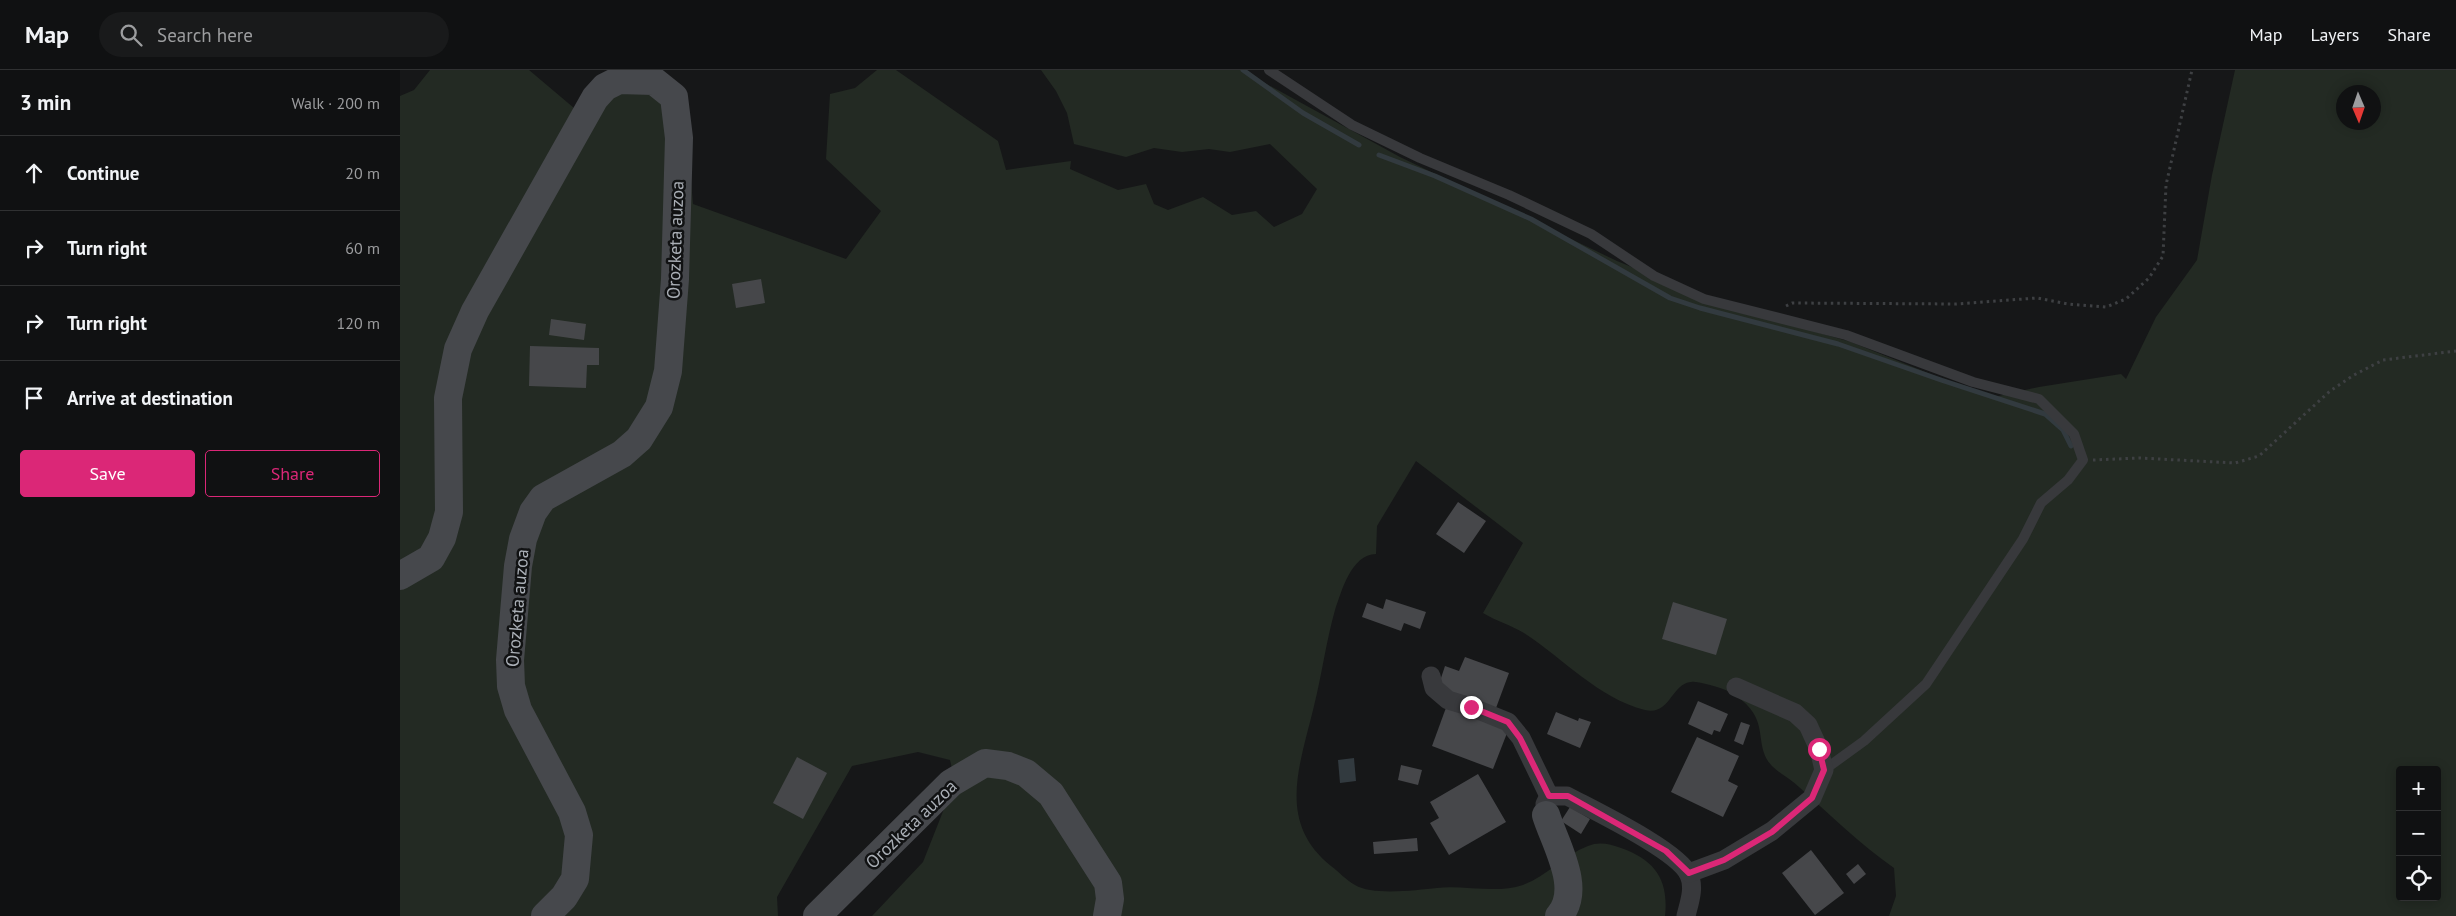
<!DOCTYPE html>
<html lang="en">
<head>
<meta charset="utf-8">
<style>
  :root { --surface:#101112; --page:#191a1b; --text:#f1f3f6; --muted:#9c9d9f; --line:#303132; --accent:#db2777 }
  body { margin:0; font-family:"PT Sans",sans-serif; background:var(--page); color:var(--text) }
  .controls { position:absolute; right:15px; bottom:15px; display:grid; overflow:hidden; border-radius:5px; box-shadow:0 2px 12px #0003 }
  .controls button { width:45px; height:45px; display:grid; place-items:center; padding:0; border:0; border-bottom:1px solid var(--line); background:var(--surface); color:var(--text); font:25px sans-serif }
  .compass { position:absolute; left:1936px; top:15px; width:45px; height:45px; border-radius:50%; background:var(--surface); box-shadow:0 2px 12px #0003; rotate:178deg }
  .stop { position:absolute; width:15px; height:15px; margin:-11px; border:4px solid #db2777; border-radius:50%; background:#fff }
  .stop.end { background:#db2777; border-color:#fff; box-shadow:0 1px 5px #0008 }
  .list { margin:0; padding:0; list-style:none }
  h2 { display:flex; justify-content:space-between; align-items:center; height:65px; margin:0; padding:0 20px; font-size:21px }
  h2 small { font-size:16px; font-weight:400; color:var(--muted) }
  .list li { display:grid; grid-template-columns:32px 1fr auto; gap:15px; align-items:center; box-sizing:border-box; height:75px; padding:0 20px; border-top:1px solid var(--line) }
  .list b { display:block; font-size:19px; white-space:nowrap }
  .list em { font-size:16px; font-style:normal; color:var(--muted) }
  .actions { display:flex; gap:10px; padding:15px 20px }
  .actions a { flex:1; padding:11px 0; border:1px solid var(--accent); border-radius:5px; text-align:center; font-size:18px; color:var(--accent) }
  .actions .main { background:var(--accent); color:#fff }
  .icon { flex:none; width:28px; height:28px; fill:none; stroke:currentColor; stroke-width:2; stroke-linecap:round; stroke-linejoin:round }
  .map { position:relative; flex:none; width:2056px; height:846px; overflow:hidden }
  header { display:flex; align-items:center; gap:30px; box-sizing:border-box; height:70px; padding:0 25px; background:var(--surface); border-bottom:1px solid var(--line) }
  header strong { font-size:24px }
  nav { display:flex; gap:28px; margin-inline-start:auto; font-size:18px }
  .search { width:350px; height:45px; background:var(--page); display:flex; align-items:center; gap:12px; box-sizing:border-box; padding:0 18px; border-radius:28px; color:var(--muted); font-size:19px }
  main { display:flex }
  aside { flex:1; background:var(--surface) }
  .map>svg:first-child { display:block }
</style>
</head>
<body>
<header>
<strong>Map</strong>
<div class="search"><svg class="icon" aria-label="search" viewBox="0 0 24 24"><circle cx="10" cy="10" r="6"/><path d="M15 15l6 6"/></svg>Search here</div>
<nav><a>Map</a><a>Layers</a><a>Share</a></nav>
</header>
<main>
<aside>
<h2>3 min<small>Walk · 200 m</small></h2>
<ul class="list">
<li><svg class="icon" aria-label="ahead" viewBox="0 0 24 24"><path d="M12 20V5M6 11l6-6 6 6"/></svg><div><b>Continue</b></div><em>20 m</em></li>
<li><svg class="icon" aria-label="right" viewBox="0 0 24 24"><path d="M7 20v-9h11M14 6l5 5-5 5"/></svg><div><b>Turn right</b></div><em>60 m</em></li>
<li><svg class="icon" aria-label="right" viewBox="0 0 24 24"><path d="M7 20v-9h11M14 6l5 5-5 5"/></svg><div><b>Turn right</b></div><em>120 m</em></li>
<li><svg class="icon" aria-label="arrive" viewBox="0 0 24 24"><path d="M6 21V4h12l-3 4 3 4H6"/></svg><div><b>Arrive at destination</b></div></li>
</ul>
<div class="actions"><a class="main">Save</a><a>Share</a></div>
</aside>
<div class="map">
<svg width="2056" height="846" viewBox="0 0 2056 846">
  <rect width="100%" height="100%" fill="#161718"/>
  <path fill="#232a23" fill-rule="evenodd" d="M30,0H129L174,38L234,1L287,64L293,134L446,189L481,141L426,89L430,24L455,18L477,0H496L598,71L606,100L671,91L670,99L718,120L746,114L754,134L768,140L803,127L832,145L856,141L874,157L902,144L917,119L870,74L830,82L809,79L782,82L754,78L726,87L674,74L667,43L656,21L641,0H841L1000,87L1217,191L1329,237L1451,272L1590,328L1639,317L1721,304L1726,309L1756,247L1797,190L1812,105L1835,0H2056V846H1489L1496,826L1494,798C1460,774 1430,745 1399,717C1391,709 1380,704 1372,696C1351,673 1374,648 1331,623C1325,619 1317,617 1310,615C1304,614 1297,611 1291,612C1271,614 1270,646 1245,640C1198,628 1164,589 1124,563C1111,555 1096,551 1083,543L1123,473L1016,391L977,456L976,484C951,485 942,520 935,540C926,572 922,604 914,636C900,695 876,752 931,796C939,802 946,810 955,815C973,826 1016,820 1037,818C1064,815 1097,824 1123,815C1147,806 1164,785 1188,776C1199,771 1210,774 1221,778C1255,790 1269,810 1265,846H472L523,792L555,711L550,690L518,682L452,696L377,827L378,846H0V26L14,20ZM1944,22H1974V52H1944ZM2000,700H2037V827H2000Z"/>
  <path fill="#323a3f" d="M954,688L956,711L940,713L938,690Z"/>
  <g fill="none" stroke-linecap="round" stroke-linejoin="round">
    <g stroke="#323a3f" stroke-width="5">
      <path d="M843,0L903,43L959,75"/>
      <path d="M979,85L1035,106L1131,149L1270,228L1300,238L1438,274L1541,310L1645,344L1663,360L1671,376"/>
    </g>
  </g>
  <g fill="#46474a">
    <path d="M361,209L365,233L336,238L332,214Z"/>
    <path d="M151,249L186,254L184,270L149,265Z"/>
    <path d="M130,276L199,278V295H187L186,318L129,316Z"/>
    <path d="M1058,432L1086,451L1064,483L1036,464Z"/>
    <path d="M986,529L1026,542L1020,559L1004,553L1001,561L962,547L967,533L983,539Z"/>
    <path d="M1273,532L1327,549L1316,585L1262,569Z"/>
    <path d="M1065,587L1109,603L1096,638L1038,617L1045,596L1059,601Z"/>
    <path d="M1298,631L1328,644L1320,662L1314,660L1312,665L1288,654Z"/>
    <path d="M1047,635L1109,658L1093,699L1032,676Z"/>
    <path d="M1156,642L1178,651L1179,648L1191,652L1180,678L1147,664Z"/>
    <path d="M1341,652L1350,655L1343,675L1334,671Z"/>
    <path d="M1297,667L1339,686L1328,711L1338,716L1323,747L1271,722Z"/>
    <path d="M397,687L427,703L403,749L373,733Z"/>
    <path d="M1001,695L1022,700L1018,715L998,710Z"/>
    <path d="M1078,704L1106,752L1049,785L1030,753L1039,748L1030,732Z"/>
    <path d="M1170,737L1190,749L1181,764L1161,751Z"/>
    <path d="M1017,768L1018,781L974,784L973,772Z"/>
    <path d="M1411,780L1444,823L1415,845L1382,803Z"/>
    <path d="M1458,794L1466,804L1454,814L1446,804Z"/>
  </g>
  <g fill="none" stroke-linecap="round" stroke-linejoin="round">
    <g stroke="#3e4043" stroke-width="3" stroke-dasharray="2.5 4" stroke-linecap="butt">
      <path d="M1386,236L1392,233L1556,234L1637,228L1668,234L1706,237L1726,229L1749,208L1763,186L1766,115L1792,0"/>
      <path d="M1693,390L1740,388L1835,393L1859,386L1930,321L1954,305L1983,290L2056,281"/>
    </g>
    <path stroke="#38393c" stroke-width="10" d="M869,0L952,55L1020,88L1109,125L1191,164L1254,206L1304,229L1446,265L1573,312L1639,329L1674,364L1683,390L1668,410L1641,433L1623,469L1526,614L1464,671L1424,700"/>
    <g stroke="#38393c" stroke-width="19">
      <path d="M1031,606L1034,618L1048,630L1071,637L1108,652L1121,668L1149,726"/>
      <path d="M1146,745L1145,734L1149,726H1167C1193,740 1279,781 1289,805C1295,818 1289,833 1286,846"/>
      <path d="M1289,803L1324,790L1372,761L1412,728L1424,700L1419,679L1408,655L1395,643L1336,617"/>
    </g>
    <g stroke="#46484c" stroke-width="28">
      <path d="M0,506L31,488L42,468L49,442L48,328L58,279L75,241L195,28L205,17L219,10L254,11L274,27L279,68L275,209L268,301L259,337L239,369L222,384L143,428L133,442L123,469L118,496L110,590L111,616L118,640L172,742L179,765L175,809L164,827L145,846"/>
      <path d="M1146,745C1155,774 1183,819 1159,846"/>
      <path d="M417,846L551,713L585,693L608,696L626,703L651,724L708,813L710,829L707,846"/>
    </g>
  </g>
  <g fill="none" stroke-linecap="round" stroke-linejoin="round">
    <path stroke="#db2777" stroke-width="6" d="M1071,637L1108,652L1120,668L1149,726H1168L1266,781L1289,803L1324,790L1372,762L1412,728L1424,700L1419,679"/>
  </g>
  <g text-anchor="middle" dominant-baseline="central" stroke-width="5" stroke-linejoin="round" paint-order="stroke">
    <g font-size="18" fill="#aaafb6" stroke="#111213">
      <text transform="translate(275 170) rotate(-88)">Orozketa auzoa</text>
      <text transform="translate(117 538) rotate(-85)">Orozketa auzoa</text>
      <text transform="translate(511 754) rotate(-44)">Orozketa auzoa</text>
    </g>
  </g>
</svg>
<div class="controls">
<button>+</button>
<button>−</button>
<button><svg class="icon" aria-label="locate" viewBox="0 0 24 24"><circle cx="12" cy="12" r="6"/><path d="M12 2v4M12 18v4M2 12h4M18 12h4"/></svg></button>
</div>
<svg class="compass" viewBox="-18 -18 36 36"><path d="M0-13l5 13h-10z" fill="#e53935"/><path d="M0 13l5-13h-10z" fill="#9c9d9f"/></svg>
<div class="stop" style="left:1419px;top:679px"></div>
<div class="stop end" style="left:1071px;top:637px"></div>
</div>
</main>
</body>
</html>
